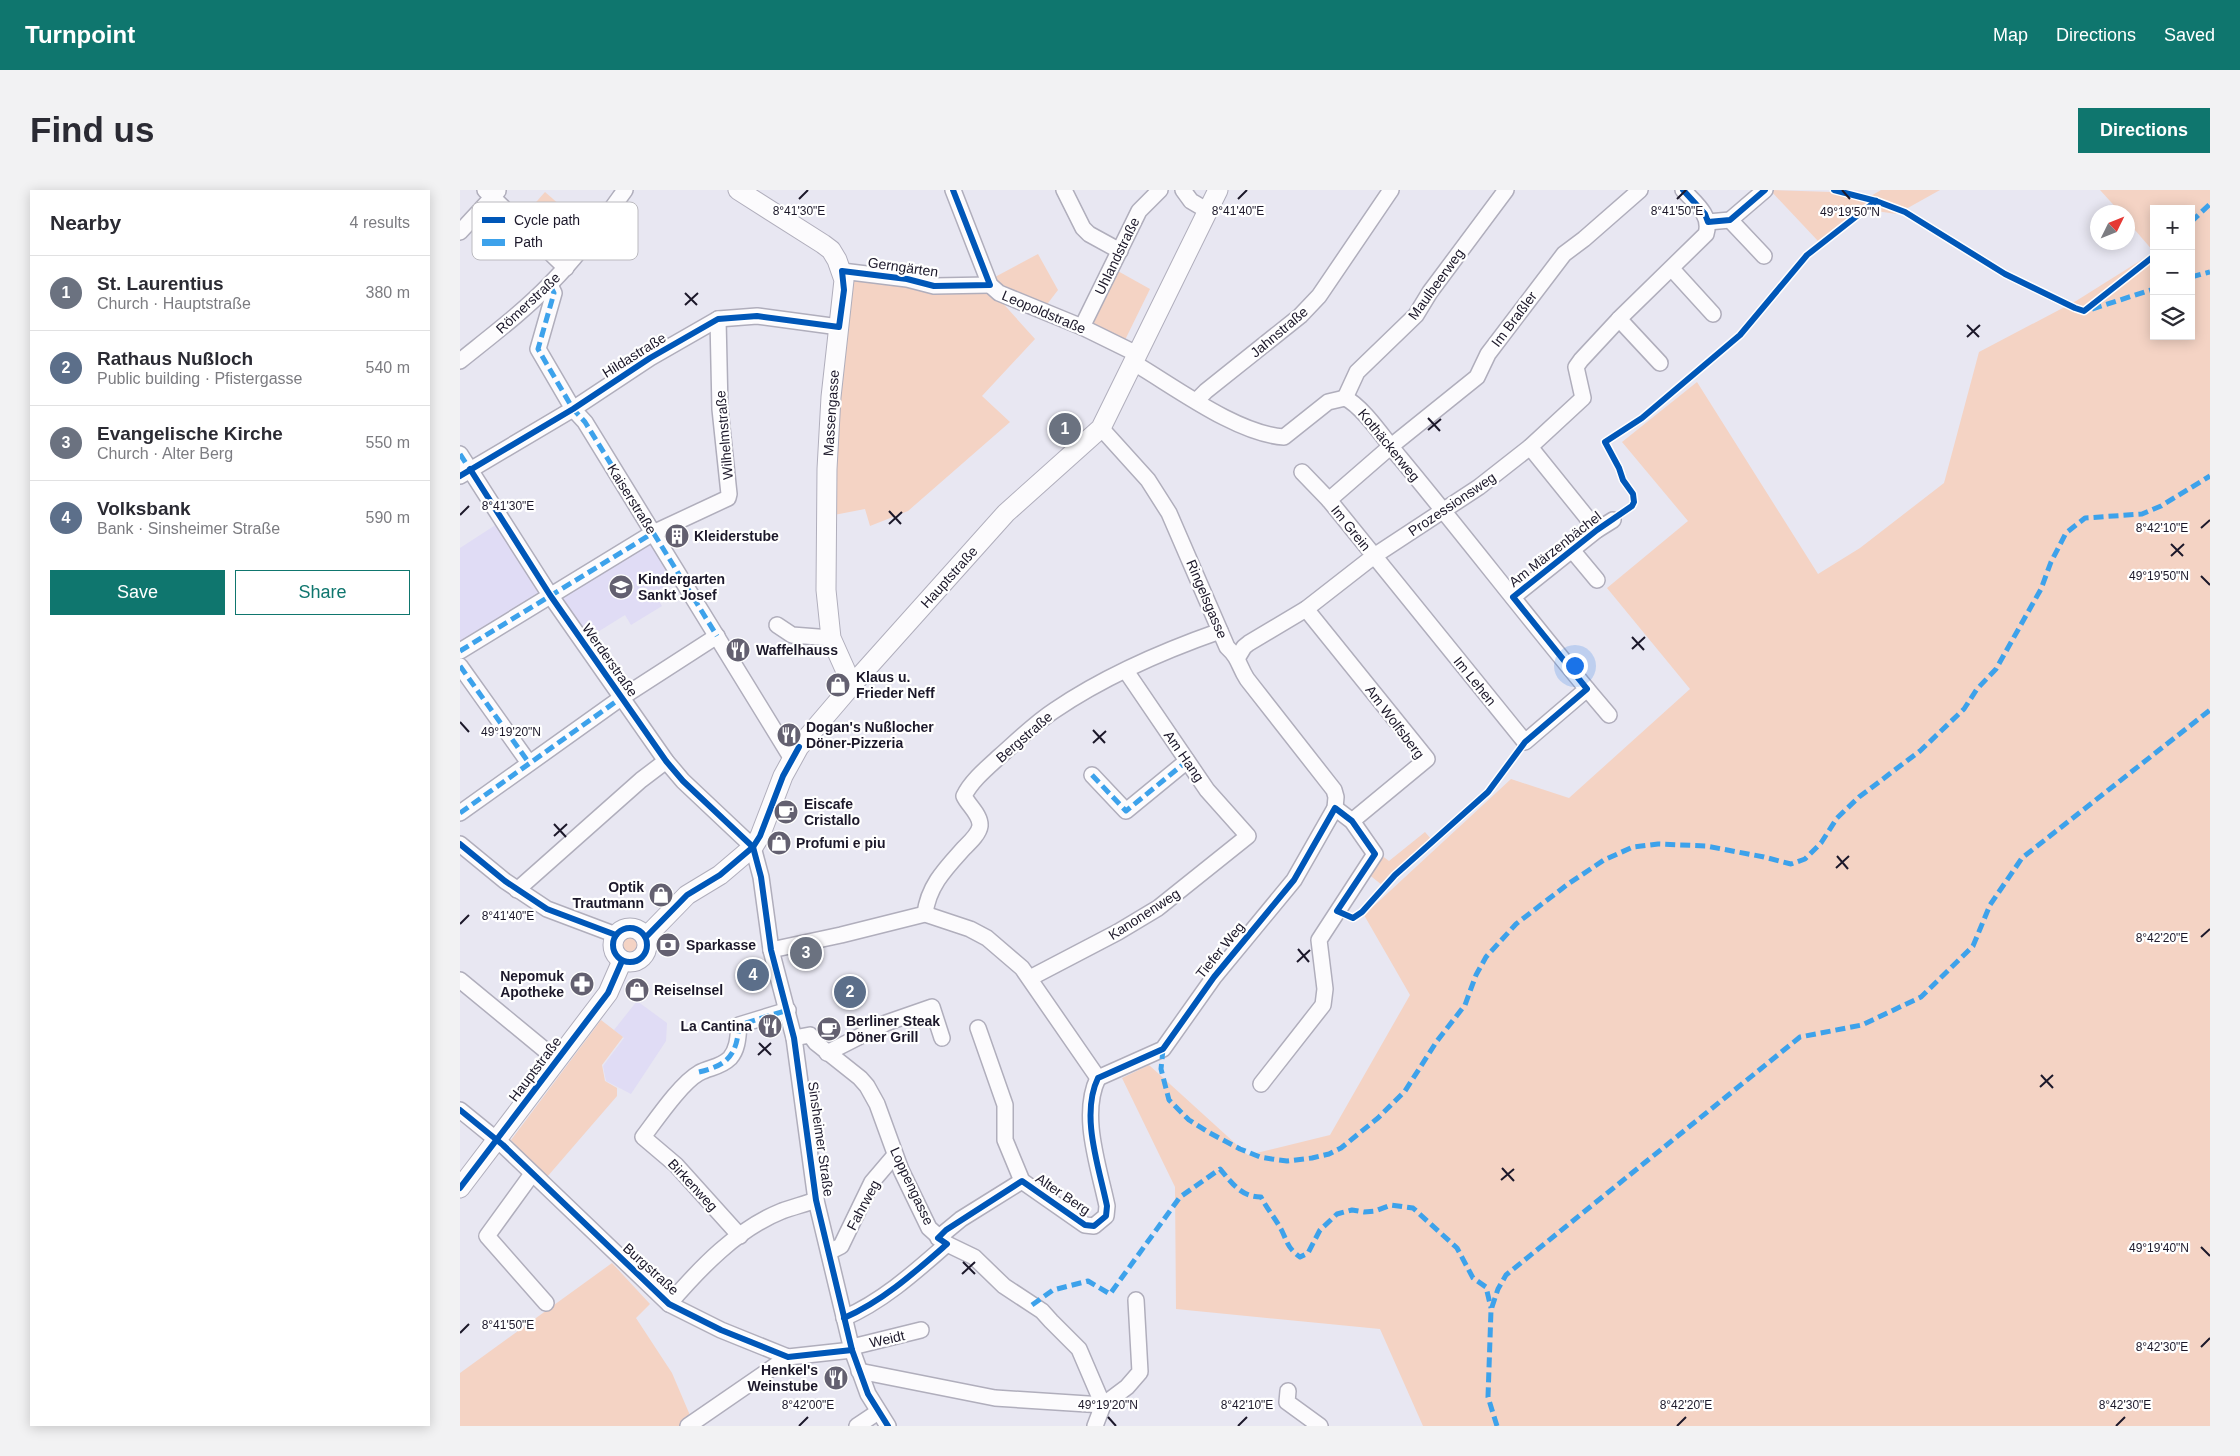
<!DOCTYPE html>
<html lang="en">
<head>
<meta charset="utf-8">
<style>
  :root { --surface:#fff; --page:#f2f2f3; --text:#2b2b33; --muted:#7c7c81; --line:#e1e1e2; --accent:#0f766e }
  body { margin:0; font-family:Arial,sans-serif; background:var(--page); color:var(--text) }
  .controls { position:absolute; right:15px; top:15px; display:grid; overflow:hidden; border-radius:0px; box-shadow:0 2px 12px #0003 }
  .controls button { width:45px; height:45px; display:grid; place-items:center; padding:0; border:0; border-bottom:1px solid var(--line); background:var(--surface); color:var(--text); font:25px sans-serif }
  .compass { position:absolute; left:1630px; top:15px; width:45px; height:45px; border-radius:50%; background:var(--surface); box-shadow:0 2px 12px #0003; rotate:47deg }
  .you { position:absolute; left:1114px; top:475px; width:18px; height:18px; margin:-12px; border:4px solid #fff; border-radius:50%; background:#1a73e8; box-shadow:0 0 0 8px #1a73e833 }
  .badge { display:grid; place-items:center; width:32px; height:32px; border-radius:50%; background:var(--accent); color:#fff; font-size:16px; font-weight:700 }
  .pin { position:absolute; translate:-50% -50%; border:2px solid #fff; box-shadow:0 1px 5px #0006 }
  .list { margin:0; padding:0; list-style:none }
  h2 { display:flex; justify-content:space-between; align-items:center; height:65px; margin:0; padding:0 20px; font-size:21px }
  h2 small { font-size:16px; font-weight:400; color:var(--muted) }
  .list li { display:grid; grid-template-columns:32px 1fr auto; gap:15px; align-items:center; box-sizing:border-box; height:75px; padding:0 20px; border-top:1px solid var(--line) }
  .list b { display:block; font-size:19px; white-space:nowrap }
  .list p { margin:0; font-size:16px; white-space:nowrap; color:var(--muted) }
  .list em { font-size:16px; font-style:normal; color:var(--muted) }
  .actions { display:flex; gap:10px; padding:15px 20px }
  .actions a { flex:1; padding:11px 0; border:1px solid var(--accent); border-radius:0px; text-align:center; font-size:18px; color:var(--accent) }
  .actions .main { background:var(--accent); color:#fff }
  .icon { flex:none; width:28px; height:28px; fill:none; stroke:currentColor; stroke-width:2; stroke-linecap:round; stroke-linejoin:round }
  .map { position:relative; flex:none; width:1750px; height:1236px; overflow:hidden; border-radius:0px }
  header { display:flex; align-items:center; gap:30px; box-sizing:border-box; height:70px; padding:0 25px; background:var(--accent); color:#fff }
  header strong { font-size:24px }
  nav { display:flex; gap:28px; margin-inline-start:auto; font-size:18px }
  .intro { display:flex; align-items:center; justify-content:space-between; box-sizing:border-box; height:120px; padding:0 30px }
  h1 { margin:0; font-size:35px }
  .button { padding:12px 22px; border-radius:0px; background:var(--accent); color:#fff; font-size:18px; font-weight:700 }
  main { display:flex; gap:30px; padding:0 30px }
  aside { flex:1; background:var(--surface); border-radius:0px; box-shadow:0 2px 12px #0003 }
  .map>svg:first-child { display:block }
</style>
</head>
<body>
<header>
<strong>Turnpoint</strong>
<nav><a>Map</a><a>Directions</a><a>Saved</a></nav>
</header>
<div class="intro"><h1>Find us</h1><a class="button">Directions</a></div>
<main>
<aside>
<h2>Nearby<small>4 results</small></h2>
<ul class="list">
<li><span class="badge" style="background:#6b7280">1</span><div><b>St. Laurentius</b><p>Church · Hauptstraße</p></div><em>380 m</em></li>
<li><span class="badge" style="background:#5c6f8a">2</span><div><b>Rathaus Nußloch</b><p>Public building · Pfistergasse</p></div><em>540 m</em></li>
<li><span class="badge" style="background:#6b7280">3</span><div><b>Evangelische Kirche</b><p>Church · Alter Berg</p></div><em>550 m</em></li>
<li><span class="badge" style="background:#5c6f8a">4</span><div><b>Volksbank</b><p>Bank · Sinsheimer Straße</p></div><em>590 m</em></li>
</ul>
<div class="actions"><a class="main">Save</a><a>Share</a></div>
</aside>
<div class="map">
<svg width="1750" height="1236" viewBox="0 0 1750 1236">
  <rect width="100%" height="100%" fill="#e8e7f2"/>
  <g fill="#e0dcf5">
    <path d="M37,334L81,403L0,452V358Z"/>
    <path d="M189,352L214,390L194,403L202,416L171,435L165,425L128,448L101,407Z"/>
    <path d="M177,811L207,833L206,851L171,904L146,891L143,876L164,848L154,840Z"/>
  </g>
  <g fill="#f4d3c4">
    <path d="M1310,0L1372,2L1404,10L1421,0H1480L1437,24L1402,19L1358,51Z"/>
    <path d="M1640,0H1750V1236H963L920,1139L716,1119L715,997L662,888L689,875L788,965L870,945L950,805L904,725L1051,589L1109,608L1230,499L1147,398L1228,331L1162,252L1237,192L1358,384L1400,358L1484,293L1519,162L1616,111L1694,62V146H1731V19H1694V62L1668,32V22H1660Z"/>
    <path d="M85,2L101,16L78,41L62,28Z"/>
    <path d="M578,64L598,100L585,117L543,98L535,87Z"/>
    <path d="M656,80L690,99L665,150L631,134Z"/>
    <path d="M389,86L530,99L575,149L522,206L550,232L448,321L410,336L405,319L374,325L371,293Z"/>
    <path d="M965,642L971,649L922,695L907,683L921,665L929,671Z"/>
    <circle cx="170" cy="755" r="10"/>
    <path d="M141,830L163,847L142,875L145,891L157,898V906L87,987L51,950Z"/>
    <path d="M152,1073L190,1114L176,1128L212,1183L232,1230L223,1236H0V1183Z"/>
  </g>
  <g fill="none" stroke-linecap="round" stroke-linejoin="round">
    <defs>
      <g id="minor">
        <path d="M25,0L106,78"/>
        <path d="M493,0L530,95L539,103L622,137L677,164"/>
        <path d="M604,0L623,38L629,44L660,61"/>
        <path d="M723,0L731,11L748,21"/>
        <path d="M1270,30L1304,66"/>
        <path d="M1248,32L1270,30L1305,0"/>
        <path d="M0,42L38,1"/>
        <path d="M1212,79L1253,124"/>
        <path d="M382,81L447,89L474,96L530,95"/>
        <path d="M90,95L94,103L78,159L113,219L125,232L332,569"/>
        <path d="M1159,129L1200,173"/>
        <path d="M622,137L679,21L700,0"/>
        <path d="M0,171C31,146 63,122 91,93C119,65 142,32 165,0"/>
        <path d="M674,173C715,197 777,244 824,247L868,212L885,208C903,216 927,253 941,269C1004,345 1064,423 1127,499L1065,552L869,310L930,257L1017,187L1028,164L1104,64L1124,49L1180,0"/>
        <path d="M885,208L897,182L956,125L970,102L1046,0"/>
        <path d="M736,211L746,201L840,126L859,106L931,0"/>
        <path d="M1070,257L1137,340"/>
        <path d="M0,264L90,405L206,571L223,591L293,657L301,687L311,760L334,848L356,1010L392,1160L408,1204L428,1236"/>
        <path d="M842,282L869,310"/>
        <path d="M0,286L113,219L190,168L258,129L297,126L379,137"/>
        <path d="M1112,360L1137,390"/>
        <path d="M1053,407L1137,340L1153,330"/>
        <path d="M846,419L967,569L892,631"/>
        <path d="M317,435L332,445L371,448"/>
        <path d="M0,461L193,343L268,308L269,304L260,219L258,129"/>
        <path d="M778,467L784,457L789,453L846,419L914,366L1019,297L1070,257L1123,208L1116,177L1121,170L1161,127L1246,44C1252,25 1235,13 1223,0"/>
        <path d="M0,476L69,573"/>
        <path d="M1127,499L1149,525"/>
        <path d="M632,585L666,621L727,571"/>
        <path d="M0,623L161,508L257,446"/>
        <path d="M0,654L45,691L87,719L156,745"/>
        <path d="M57,700L181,590L206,571"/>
        <path d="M465,724C468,696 486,678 504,658C509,653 519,644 520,636C521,625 508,615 504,606C511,591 528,577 540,566C558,550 575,533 595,520C645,486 703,461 760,441"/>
        <path d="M311,760L381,745L465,724L510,739L527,748L562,778L638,888"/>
        <path d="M570,788L658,742L698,718L788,646L747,600L666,481"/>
        <path d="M0,790L97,870"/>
        <path d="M518,838L545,915V950L562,991L625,1035L634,1036L646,1026L647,1016C639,977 620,925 638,888"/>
        <path d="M334,848L350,845L356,853L400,888L407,896L417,914L441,980L469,1038L487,1054L514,1067L544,1096L582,1121L591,1131L619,1159L643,1215L635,1236"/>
        <path d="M367,863L426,833L472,817L482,848"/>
        <path d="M638,888L703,859L754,787L834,690L875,618L876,607L874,600L787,489C778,475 780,469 767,457L709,323L688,290L641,238"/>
        <path d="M801,894L863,815L865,799L859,750L915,664L892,631L875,618"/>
        <path d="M0,920L43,955L209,1114L261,1140L328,1167L392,1160"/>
        <path d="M72,984L27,1046L86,1113"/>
        <path d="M280,1046L216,975L183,947C196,930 221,893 239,883C249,877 260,878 270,868C278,859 278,846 279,835L328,820"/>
        <path d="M478,1048L501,1029L562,991"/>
        <path d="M369,1062L381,1056L412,992L435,965"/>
        <path d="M209,1114C240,1078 277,1039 322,1021C333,1017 345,1014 356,1010"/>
        <path d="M384,1128C423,1111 455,1082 487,1054"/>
        <path d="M392,1157L461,1140"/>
        <path d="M399,1181L535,1208L643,1215"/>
        <path d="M828,1201L827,1212L860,1236"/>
        <path d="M643,1215L667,1197L680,1182L676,1110"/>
        <path d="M228,1236L328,1167"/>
        <path d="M397,1236L418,1222"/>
      </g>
      <g id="major">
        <path d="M278,0L363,54L371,60L377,70L384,90L371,207L367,279L366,400L371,448L392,495"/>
        <circle cx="170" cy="755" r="17"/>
        <path d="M186,747L227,705L260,685L293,657L300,646L323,586L339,557L392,495L546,323L641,238L758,0"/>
        <path d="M0,998L148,803L162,771"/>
      </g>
    </defs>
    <use href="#minor" stroke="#b0aebc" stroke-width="18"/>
    <use href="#major" stroke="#b0aebc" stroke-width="21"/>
    <use href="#minor" stroke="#fcfbfd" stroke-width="15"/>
    <use href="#major" stroke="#fcfbfd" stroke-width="19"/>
    <g stroke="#3da2eb" stroke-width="5" stroke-dasharray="10 5" stroke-linecap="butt">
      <path d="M1731,32L1750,14"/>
      <path d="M1731,87L1750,82"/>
      <path d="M90,95L94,103L78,159L113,219L125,232L257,446"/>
      <path d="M1632,119L1694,99"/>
      <path d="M0,264L12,283"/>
      <path d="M0,461L193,343"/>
      <path d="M0,476L69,573"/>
      <path d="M632,585L666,621L727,571"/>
      <path d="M0,623L161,508L158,504"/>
      <path d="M703,859L701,879L709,910L729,930L748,942L780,959L800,967L812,969L827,971L852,968L869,964L881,958L918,928L945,901L977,851L1005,815L1016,785L1026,767L1056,734L1108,694L1144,670L1173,657L1198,654L1246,656L1304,667L1331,674L1345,669L1361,653L1377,628L1399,607L1460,561L1504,519L1517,499L1536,479L1581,399L1591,372L1606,343L1625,328L1682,324L1701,316L1750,286"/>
      <path d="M239,882C268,875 277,865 279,835L328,820"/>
      <path d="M572,1115L593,1100L628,1091L650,1104L720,1007L760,979C772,993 781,1007 801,1007C807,1019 816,1029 822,1041C828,1054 828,1058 840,1067L848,1063L860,1040L877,1024L892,1020L904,1022L915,1021L931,1015L953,1018L997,1058L1013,1088L1026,1097L1031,1118"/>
      <path d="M1037,1236L1028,1207L1031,1120L1038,1099L1046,1085L1340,847L1402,835L1461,807L1513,756L1530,715L1562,668L1750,520"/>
    </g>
    <defs>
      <g id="cycleway">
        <path d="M1223,0L1245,24L1248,32L1270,30L1305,0"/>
        <path d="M1374,0L1416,11L1445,22L1545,84L1615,118L1624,121L1694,66"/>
        <path d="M10,279L90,405L206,571L223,591L293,657"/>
        <path d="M0,286L113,219L190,168L258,129L297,126L379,137L384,100L382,81L447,89L474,96L530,95L493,0"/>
        <path d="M0,654L45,691L87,719L156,745"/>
        <path d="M293,657L301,687L311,760L334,848L356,1010L392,1160L408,1204L428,1236"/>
        <circle cx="170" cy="755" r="17"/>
        <path d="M186,747L227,705L260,685L293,657L300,646L323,586L339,557"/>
        <path d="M0,920L43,955L209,1114L261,1140L328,1167L392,1160"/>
        <path d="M0,998L148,803L162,771"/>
        <path d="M384,1128C423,1111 455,1082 487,1054L478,1048L486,1040L562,991L625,1035L634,1036L646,1026L647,1016C639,977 620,925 638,888L703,859L754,787L834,690L875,618L892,631L915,664L877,721L893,728L902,722L935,685L1028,602L1065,552L1127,499L1053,407L1137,340L1172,316L1174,312L1173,304L1163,290L1159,278L1145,252L1182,228L1280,145L1347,65L1416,11"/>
      </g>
    </defs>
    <use href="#cycleway" stroke="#fff" stroke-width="9"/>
    <use href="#cycleway" stroke="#0057b8" stroke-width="6"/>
  </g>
  <path fill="none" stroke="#1c182a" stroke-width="2" d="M1382,0L1390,9M339,9L348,0M778,9L787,0M1217,9L1226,0M225,103L237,115M225,115L238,103M1507,135L1519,147M1507,147L1520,135M968,228L980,241M968,240L981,229M429,321L441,334M0,325L9,316M429,334L442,322M1741,338L1750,330M1711,354L1723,366M1711,366L1724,354M1741,386L1750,395M1172,447L1184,460M1172,459L1185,447M0,532L9,542M633,540L645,553M633,553L646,541M94,634L106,647M94,646L107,634M1377,666L1388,679M1376,678L1389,666M0,734L9,725M1741,747L1750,739M838,759L849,772M837,772L850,760M299,853L311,865M298,865L311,853M1581,885L1593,898M1580,897L1593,885M1042,978L1054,991M1041,990L1054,979M1741,1057L1750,1066M503,1072L515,1084M502,1084L515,1072M0,1143L9,1134M1741,1157L1750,1148M648,1227L656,1236M339,1236L348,1227M778,1236L787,1227M1217,1236L1226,1227M1656,1236L1665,1227"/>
  <defs>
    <symbol id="building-disc" viewBox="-11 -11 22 22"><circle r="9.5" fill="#636070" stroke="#fff"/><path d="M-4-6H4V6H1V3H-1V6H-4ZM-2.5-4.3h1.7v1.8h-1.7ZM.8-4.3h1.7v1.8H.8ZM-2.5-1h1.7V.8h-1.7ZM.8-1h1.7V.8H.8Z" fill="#fff"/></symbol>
    <symbol id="school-disc" viewBox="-11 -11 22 22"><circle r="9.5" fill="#636070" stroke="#fff"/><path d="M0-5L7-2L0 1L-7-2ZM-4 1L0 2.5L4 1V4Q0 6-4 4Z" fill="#fff"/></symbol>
    <symbol id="restaurant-disc" viewBox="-11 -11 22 22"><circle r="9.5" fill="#636070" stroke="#fff"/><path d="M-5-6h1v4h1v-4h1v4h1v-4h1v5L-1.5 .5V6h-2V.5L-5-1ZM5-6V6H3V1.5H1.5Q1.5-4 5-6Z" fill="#fff"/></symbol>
    <symbol id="shop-disc" viewBox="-11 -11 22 22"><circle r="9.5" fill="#636070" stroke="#fff"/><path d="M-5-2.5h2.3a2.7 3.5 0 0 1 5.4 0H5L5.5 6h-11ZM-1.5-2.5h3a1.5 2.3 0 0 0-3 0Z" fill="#fff"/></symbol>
    <symbol id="cafe-disc" viewBox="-11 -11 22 22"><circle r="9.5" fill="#636070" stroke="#fff"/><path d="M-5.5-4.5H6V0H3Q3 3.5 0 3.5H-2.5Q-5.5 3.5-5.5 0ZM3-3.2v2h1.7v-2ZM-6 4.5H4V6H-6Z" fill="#fff"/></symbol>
    <symbol id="bank-disc" viewBox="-11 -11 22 22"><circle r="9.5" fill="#636070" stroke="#fff"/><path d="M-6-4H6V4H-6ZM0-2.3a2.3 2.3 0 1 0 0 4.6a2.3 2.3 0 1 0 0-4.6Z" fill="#fff"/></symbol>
    <symbol id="pharmacy-disc" viewBox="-11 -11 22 22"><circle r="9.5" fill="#636070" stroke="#fff"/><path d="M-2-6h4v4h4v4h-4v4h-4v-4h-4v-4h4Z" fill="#fff"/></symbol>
  </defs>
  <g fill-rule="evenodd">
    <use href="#building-disc" x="203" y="332" width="28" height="28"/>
    <use href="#school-disc" x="147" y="383" width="28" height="28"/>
    <use href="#restaurant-disc" x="264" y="446" width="28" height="28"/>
    <use href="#shop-disc" x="364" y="481" width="28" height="28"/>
    <use href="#restaurant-disc" x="315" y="531" width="28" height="28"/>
    <use href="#cafe-disc" x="312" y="608" width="28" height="28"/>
    <use href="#shop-disc" x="305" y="639" width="28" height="28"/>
    <use href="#shop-disc" x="187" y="691" width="28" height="28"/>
    <use href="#bank-disc" x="194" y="741" width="28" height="28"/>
    <use href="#pharmacy-disc" x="108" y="780" width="28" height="28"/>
    <use href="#shop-disc" x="163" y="786" width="28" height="28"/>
    <use href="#restaurant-disc" x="296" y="822" width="28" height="28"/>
    <use href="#cafe-disc" x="355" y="825" width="28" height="28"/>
    <use href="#restaurant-disc" x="362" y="1174" width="28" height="28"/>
  </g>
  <g text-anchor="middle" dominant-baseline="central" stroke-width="4.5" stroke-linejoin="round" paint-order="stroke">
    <g font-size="14" fill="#1c182a" stroke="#fff">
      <text transform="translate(657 66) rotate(-64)">Uhlandstraße</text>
      <text transform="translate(443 77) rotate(8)">Gerngärten</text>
      <text transform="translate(976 94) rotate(-54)">Maulbeerweg</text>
      <text transform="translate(68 113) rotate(-43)">Römerstraße</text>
      <text transform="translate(584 122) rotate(23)">Leopoldstraße</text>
      <text transform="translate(1054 129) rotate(-53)">Im Braßler</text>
      <text transform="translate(819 142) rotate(-40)">Jahnstraße</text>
      <text transform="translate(174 165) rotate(-32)">Hildastraße</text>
      <text transform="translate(371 223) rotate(-86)">Massengasse</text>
      <text transform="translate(264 245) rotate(-95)">Wilhelmstraße</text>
      <text transform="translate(929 255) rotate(51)">Kothäckerweg</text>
      <text transform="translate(172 309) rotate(58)">Kaiserstraße</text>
      <text transform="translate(992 314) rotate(-34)">Prozessionsweg</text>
      <text transform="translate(891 338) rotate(51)">Im Grein</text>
      <text transform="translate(1095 359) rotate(-38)">Am Märzenbächel</text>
      <text transform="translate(489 387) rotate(-48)">Hauptstraße</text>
      <text transform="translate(747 409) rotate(67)">Ringelsgasse</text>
      <text transform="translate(150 470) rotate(55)">Werderstraße</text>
      <text transform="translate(1015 491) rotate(51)">Im Lehen</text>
      <text transform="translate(935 532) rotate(53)">Am Wolfsberg</text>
      <text transform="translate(564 547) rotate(-41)">Bergstraße</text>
      <text transform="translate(724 566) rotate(55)">Am Hang</text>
      <text transform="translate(684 724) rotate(-33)">Kanonenweg</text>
      <text transform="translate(760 760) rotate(-51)">Tiefer Weg</text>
      <text transform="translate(75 879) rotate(-53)">Hauptstraße</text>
      <text transform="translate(361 949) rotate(82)">Sinsheimer Straße</text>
      <text transform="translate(233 995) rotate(47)">Birkenweg</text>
      <text transform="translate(452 996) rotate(65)">Loppengasse</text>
      <text transform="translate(603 1004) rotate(34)">Alter Berg</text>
      <text transform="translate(403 1015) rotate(-62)">Fahrweg</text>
      <text transform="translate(191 1079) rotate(42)">Burgstraße</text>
      <text transform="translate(427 1149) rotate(-13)">Weidt</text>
    </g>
    <g font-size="14" font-weight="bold" fill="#1c182a" stroke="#fff" text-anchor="start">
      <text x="234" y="346">Kleiderstube</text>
      <text x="178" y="389">Kindergarten<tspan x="178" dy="16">Sankt Josef</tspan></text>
      <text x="296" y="460">Waffelhauss</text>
      <text x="396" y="487">Klaus u.<tspan x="396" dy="16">Frieder Neff</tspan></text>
      <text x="346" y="537">Dogan's Nußlocher<tspan x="346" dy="16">Döner-Pizzeria</tspan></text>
      <text x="344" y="614">Eiscafe<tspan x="344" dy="16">Cristallo</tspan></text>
      <text x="336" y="653">Profumi e piu</text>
      <text x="184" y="697" text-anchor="end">Optik<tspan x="184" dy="16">Trautmann</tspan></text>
      <text x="226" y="755">Sparkasse</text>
      <text x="104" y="786" text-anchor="end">Nepomuk<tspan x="104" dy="16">Apotheke</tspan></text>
      <text x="194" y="800">ReiseInsel</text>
      <text x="386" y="831">Berliner Steak<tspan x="386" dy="16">Döner Grill</tspan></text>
      <text x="292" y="836" text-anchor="end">La Cantina</text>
      <text x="358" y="1180" text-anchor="end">Henkel's<tspan x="358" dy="16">Weinstube</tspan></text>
    </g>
  </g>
  <rect x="12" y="12" width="166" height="58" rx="8" fill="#fff" stroke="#bbbabf" stroke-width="1"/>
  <rect x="22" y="27" width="23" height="6" fill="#0057b8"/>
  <rect x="22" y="49" width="23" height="7" fill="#3da2eb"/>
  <g font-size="14" fill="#1c182a">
    <text x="54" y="35">Cycle path</text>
    <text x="54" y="57">Path</text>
  </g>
  <g font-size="12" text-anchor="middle" fill="#1c182a" stroke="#fff" stroke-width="4.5" stroke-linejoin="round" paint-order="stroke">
    <text x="339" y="25">8°41'30"E</text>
    <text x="778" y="25">8°41'40"E</text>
    <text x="1217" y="25">8°41'50"E</text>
    <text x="1390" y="26">49°19'50"N</text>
    <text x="48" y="320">8°41'30"E</text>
    <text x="1702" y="342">8°42'10"E</text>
    <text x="1699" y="390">49°19'50"N</text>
    <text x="51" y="546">49°19'20"N</text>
    <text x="48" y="730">8°41'40"E</text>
    <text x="1702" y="752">8°42'20"E</text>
    <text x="1699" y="1062">49°19'40"N</text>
    <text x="48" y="1139">8°41'50"E</text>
    <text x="1702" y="1161">8°42'30"E</text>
    <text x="648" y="1219">49°19'20"N</text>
    <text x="348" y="1219">8°42'00"E</text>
    <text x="787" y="1219">8°42'10"E</text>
    <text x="1226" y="1219">8°42'20"E</text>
    <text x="1665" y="1219">8°42'30"E</text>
  </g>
</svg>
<div class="controls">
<button>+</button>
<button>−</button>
<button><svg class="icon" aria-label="layers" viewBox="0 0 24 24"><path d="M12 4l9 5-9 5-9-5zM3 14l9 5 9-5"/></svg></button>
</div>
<svg class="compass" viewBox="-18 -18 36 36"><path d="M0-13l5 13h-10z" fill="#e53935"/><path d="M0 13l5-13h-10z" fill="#7c7c81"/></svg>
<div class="you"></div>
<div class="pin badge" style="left:605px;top:239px;background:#6b7280">1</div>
<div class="pin badge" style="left:390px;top:802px;background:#5c6f8a">2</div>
<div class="pin badge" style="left:346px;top:763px;background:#6b7280">3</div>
<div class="pin badge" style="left:293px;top:785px;background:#5c6f8a">4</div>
</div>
</main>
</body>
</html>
